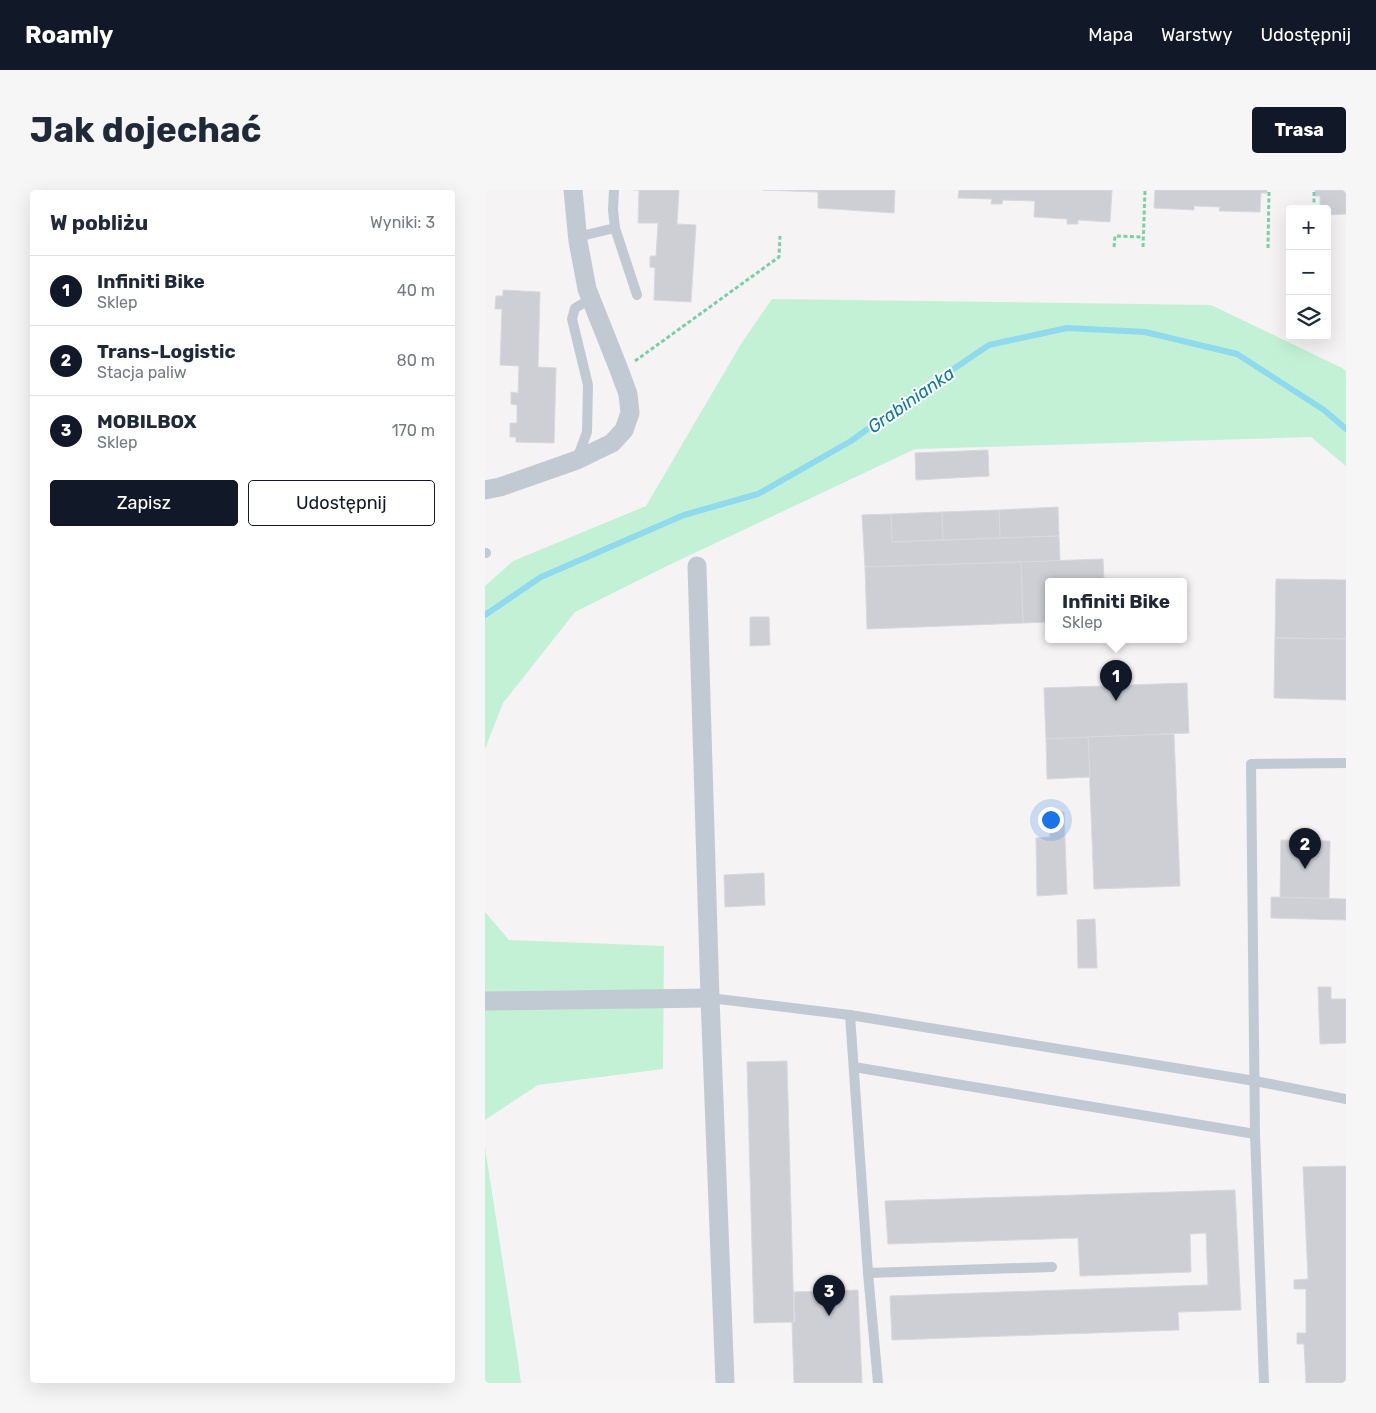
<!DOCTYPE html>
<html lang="pl">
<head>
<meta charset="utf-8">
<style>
  :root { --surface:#fff; --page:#f6f6f7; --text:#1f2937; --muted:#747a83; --line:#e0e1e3; --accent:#111827 }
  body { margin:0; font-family:Rubik,sans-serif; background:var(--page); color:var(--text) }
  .controls { position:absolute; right:15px; top:15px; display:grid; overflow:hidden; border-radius:5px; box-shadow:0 5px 20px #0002 }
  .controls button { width:45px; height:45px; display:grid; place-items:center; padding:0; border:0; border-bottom:1px solid var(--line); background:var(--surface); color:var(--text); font:25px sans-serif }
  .you { position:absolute; left:565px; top:629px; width:18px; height:18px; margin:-12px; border:4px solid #fff; border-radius:50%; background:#1a73e8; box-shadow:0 0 0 8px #1a73e833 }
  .badge { display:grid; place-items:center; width:32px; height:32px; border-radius:50%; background:var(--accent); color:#fff; font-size:16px; font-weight:700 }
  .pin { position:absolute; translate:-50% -41px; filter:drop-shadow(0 1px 2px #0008) }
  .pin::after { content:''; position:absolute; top:26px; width:18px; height:15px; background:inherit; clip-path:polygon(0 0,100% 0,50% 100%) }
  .popup { position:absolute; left:560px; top:388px; width:142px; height:65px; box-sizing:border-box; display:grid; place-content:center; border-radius:5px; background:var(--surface); filter:drop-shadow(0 1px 4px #0005); font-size:16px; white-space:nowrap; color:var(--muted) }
  .popup b { font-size:19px; color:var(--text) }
  .popup::after { content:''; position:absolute; left:50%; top:100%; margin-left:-10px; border:10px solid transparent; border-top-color:var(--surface) }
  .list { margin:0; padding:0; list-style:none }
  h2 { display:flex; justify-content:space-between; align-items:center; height:65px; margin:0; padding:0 20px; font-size:21px }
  h2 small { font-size:16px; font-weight:400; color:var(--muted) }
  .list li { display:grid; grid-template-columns:32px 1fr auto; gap:15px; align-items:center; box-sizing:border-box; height:70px; padding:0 20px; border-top:1px solid var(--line) }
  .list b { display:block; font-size:19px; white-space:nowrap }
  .list p { margin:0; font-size:16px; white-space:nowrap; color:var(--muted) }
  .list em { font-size:16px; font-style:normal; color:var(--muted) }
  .actions { display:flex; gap:10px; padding:15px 20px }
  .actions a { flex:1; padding:11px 0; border:1px solid var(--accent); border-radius:5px; text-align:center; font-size:18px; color:var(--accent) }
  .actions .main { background:var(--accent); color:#fff }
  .icon { flex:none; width:28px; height:28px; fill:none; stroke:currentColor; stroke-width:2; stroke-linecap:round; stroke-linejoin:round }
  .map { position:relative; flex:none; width:861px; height:1193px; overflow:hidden; border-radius:5px }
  header { display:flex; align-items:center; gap:30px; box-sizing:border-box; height:70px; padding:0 25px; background:var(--accent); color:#fff }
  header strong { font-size:24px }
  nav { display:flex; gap:28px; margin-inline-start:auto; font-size:18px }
  .intro { display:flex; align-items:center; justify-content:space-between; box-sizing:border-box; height:120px; padding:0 30px }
  h1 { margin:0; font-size:35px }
  .button { padding:12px 22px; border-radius:5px; background:var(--accent); color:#fff; font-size:18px; font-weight:700 }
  main { display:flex; gap:30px; padding:0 30px }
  aside { flex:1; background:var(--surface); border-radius:5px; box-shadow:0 5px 20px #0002 }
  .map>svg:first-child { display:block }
</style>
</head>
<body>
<header>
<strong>Roamly</strong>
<nav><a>Mapa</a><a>Warstwy</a><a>Udostępnij</a></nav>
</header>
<div class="intro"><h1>Jak dojechać</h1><a class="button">Trasa</a></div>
<main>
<aside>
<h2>W pobliżu<small>Wyniki: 3</small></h2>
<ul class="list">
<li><span class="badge">1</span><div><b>Infiniti Bike</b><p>Sklep</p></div><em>40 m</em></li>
<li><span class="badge">2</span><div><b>Trans-Logistic</b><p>Stacja paliw</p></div><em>80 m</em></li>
<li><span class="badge">3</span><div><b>MOBILBOX</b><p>Sklep</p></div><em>170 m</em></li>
</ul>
<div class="actions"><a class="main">Zapisz</a><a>Udostępnij</a></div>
</aside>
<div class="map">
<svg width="861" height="1193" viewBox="0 0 861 1193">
  <rect width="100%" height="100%" fill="#f5f3f3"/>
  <g fill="#c3f1d5">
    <path d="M287,109L726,115L857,178L861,181V276L826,247L430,259L184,375L90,422L18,513L0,559V396L28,371L161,316L256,154Z"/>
    <path d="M0,722L24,750L179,756L178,879L53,895L0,930Z"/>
    <path d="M0,957L33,1171L36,1193H0Z"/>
  </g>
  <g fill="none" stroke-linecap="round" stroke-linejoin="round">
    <path stroke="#90daee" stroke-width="6" d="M0,425L56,387L199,325L273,304L366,251L430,205L504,155L582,138L660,142L752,164L839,220L861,239"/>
  </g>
  <g fill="#cdcfd5" stroke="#d7d9de">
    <path d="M149,0H194L192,34L211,35L206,112L169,110L170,78L165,77V66H171L173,33H153L154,0Z"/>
    <path d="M277,0H410L409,23L333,18V2Z"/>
    <path d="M474,0H627L625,32L593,30V34H582V29L549,27L550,11L518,10L517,14H506L507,9L473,8Z"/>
    <path d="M670,0H782V3H776L775,22L734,21L735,17L709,16V20L669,18Z"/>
    <path d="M830,0H861V24L842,25V19H835V6H830Z"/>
    <path d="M18,100L55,102L53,177L71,178L69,253L31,252V247H25V233H32V215L26,214V202L33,203L34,176L15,175L17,119H10L11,106H18Z"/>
    <path d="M503,260L504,286L431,290L430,263Z"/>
    <path d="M573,317L574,346L515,348L514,320Z"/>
    <path d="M514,320L515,348L458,350L457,322Z"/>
    <path d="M457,322L458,350L407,352L406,324Z"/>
    <path d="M406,324L407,352L574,346L575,371L380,377L377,325Z"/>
    <path d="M618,369L619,392H564V432L538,433L536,372Z"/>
    <path d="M536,372L538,433L382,439L380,377Z"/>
    <path d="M791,389L861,390V449L790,448Z"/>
    <path d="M265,427H284L285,455L265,456Z"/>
    <path d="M790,448L861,449V510L789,508Z"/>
    <path d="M702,493L704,543L561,549L559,498Z"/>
    <path d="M689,544L695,696L609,699L603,547Z"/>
    <path d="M603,547L605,587L562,589L561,549Z"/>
    <path d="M579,622L582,704L552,706L551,648L565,647L564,623Z"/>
    <path d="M796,650L845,651L844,709L795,707Z"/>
    <path d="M279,683L280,715L240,717L239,685Z"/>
    <path d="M786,707L861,709V730L786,728Z"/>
    <path d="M610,729L612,778H593L592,730Z"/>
    <path d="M833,797H846V809H861V853L835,854Z"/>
    <path d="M302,871L309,1132L269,1133L262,872Z"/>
    <path d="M861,976V1193H821L819,1154H812V1143H821V1099H809V1090L823,1089L818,977Z"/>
    <path d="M750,1000L756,1120L693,1122L694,1140L407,1150L405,1106L723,1095L721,1043L705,1044L706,1082L595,1086L593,1048L403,1054L400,1011Z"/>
    <path d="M373,1100L377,1193H309L307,1132H310L309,1102Z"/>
  </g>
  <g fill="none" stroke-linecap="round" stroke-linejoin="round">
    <g stroke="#7ad0a6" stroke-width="3" stroke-dasharray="4 2.5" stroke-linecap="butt">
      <path d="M829,19V0"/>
      <path d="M629,57L630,46L658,47"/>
      <path d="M658,57L660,0"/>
      <path d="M783,58L784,0"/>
      <path d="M150,171L294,67L295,46"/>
    </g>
    <g stroke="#c1cad2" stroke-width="10">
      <path d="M129,0L128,20L130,38"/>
      <path d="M92,47L130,38L152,105"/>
      <path d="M92,269L102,242L103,195L87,129L90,118L106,109"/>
      <path d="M0,363H1"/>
      <path d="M225,808L365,825L770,891L861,909"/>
      <path d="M365,825L383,1083L567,1077"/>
      <path d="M369,877L770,944L766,574L861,573"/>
      <path d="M770,944L779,1193"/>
      <path d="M383,1083L393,1193"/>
    </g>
    <g stroke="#c1cad2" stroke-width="19">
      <path d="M0,300L15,297L92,270L127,253L139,240L145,223L143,204L133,177L102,99L93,51L88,0"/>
      <path d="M212,376L225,808L240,1193"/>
      <path d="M0,811L225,808"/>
    </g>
  </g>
  <g text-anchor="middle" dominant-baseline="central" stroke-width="4" stroke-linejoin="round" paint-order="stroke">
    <g font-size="18" font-style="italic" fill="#0c7c9b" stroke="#fff">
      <text transform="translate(426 210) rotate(-35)">Grabinianka</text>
    </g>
  </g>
</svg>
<div class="controls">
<button>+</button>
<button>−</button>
<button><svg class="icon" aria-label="layers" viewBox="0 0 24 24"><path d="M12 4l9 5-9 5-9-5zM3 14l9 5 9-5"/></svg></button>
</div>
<div class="you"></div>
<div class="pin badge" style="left:631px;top:511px">1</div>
<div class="popup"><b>Infiniti Bike</b>Sklep</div>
<div class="pin badge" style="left:820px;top:679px">2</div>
<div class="pin badge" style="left:344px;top:1126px">3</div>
</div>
</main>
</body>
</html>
